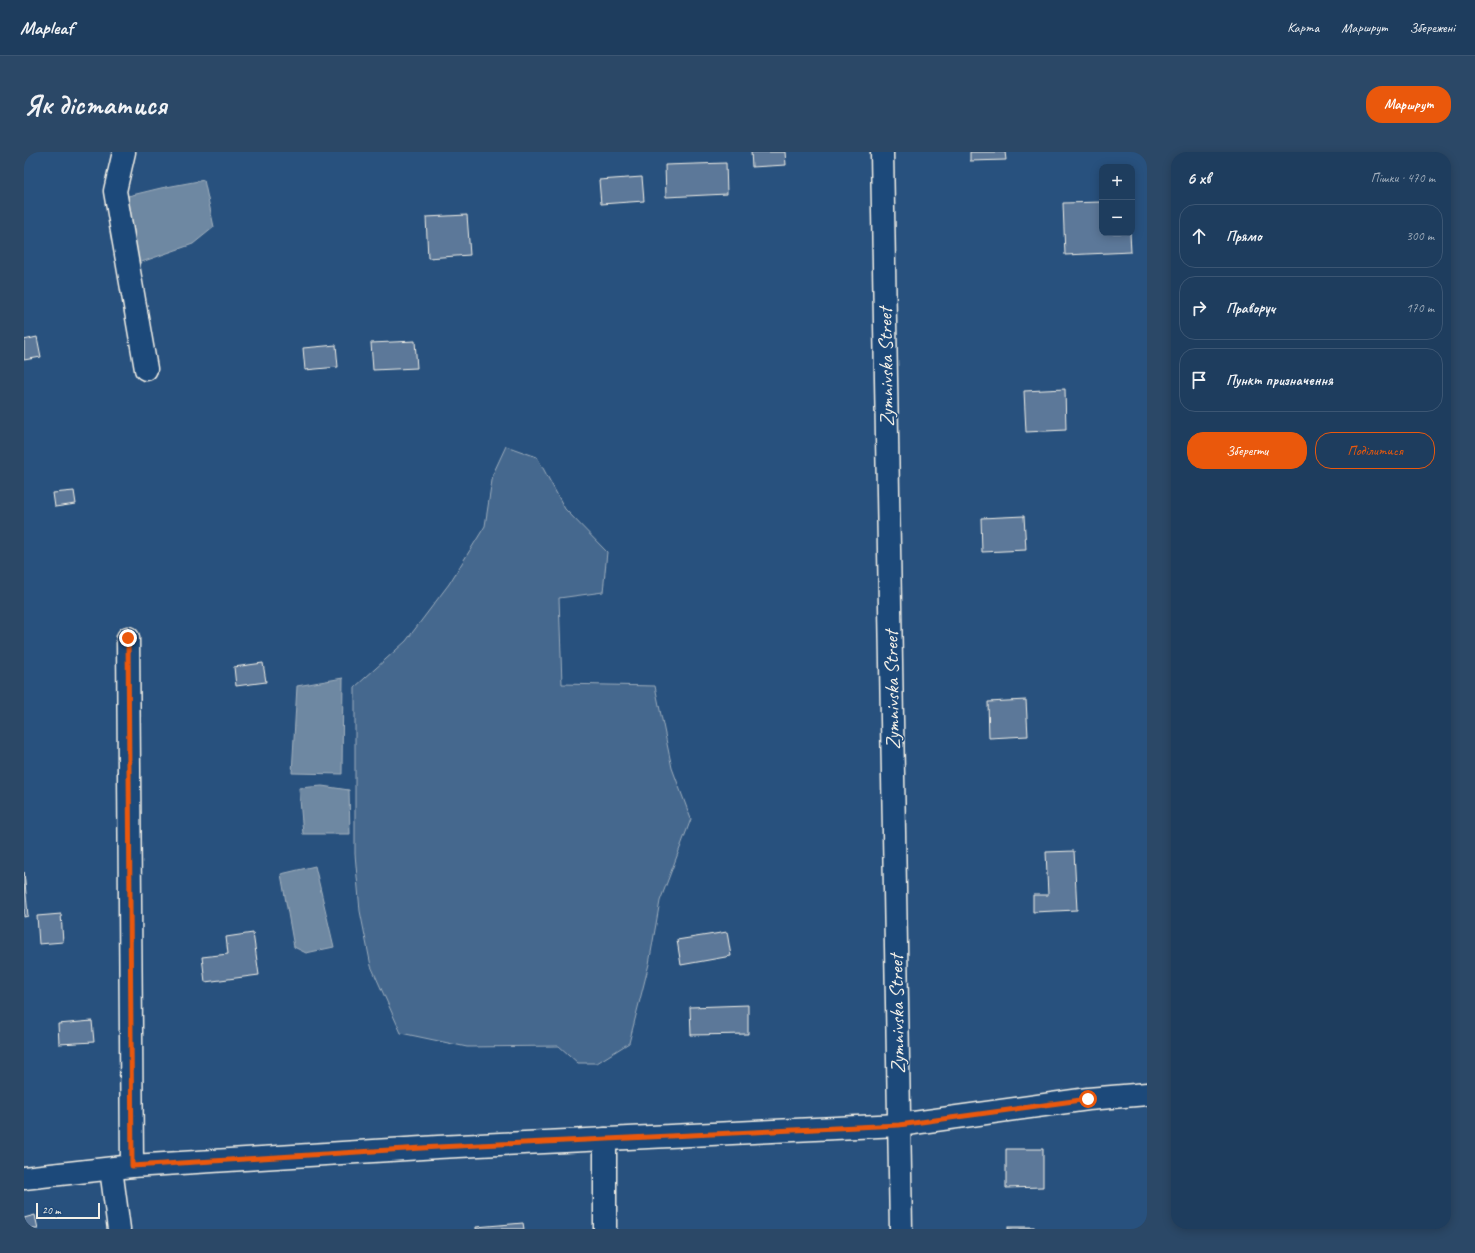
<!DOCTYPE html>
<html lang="uk">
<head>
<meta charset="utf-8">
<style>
  :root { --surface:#1e3d5e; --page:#2b4867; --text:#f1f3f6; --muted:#a1aebc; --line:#3c5673; --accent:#ea580c }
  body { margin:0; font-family:Caveat,sans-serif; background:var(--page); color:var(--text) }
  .controls { position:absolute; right:12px; top:12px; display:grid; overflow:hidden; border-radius:8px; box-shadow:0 2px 10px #0003 }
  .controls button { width:36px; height:36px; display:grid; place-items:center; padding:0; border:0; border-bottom:1px solid var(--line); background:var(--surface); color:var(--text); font:20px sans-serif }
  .scale { position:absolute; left:12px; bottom:10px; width:64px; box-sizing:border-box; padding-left:4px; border:2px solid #f4f1e8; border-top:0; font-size:11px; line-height:14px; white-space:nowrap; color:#f4f1e8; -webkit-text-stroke:3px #1f4a7a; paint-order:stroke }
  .stop { position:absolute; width:12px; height:12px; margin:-9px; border:3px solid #ea580c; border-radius:50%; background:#fff }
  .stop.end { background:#ea580c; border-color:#fff; box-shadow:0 1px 4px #0008 }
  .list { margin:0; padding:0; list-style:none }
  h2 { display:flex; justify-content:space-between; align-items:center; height:52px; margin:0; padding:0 16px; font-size:17px }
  h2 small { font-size:13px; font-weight:400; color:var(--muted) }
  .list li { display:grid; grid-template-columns:26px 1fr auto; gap:12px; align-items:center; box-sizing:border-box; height:64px; margin:0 8px 8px; padding:0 8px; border:1px solid var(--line); border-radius:16px }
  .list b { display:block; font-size:15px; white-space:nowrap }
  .list em { font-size:13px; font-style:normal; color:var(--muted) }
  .actions { display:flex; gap:8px; padding:12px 16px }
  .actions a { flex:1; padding:9px 0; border:1px solid var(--accent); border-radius:16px; text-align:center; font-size:14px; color:var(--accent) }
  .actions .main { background:var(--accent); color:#fff }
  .icon { flex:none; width:22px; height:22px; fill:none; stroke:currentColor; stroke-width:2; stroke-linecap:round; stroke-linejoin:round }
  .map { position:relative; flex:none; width:1123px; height:1077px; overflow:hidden; border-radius:16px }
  header { display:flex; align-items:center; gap:24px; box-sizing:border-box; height:56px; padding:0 20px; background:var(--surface); border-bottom:1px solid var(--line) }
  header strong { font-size:19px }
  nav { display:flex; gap:22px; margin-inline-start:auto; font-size:14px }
  .intro { display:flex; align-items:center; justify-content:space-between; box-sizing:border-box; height:96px; padding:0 24px }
  h1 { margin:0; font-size:28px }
  .button { padding:10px 18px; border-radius:16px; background:var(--accent); color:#fff; font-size:14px; font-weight:700 }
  main { display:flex; gap:24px; padding:0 24px }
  aside { flex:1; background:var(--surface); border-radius:16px; box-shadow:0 2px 10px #0003 }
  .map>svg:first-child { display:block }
</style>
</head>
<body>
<header>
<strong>Mapleaf</strong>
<nav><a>Карта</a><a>Маршрут</a><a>Збережені</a></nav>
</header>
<div class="intro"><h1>Як дістатися</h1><a class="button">Маршрут</a></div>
<main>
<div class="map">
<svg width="1123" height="1077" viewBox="0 0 1123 1077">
  <rect width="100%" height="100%" fill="#28517e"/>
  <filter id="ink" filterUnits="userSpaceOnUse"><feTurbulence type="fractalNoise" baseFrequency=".025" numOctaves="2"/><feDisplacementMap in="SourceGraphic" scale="8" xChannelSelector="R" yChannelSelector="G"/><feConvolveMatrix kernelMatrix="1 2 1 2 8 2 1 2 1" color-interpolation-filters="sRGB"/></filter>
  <g filter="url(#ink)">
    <path fill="#45688e" stroke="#9cacbb" d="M482,294L513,305L541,357L583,400L579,440L535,446L538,532L631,534L648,616L667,667L636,749L625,812L605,891L573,911H554L535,894L443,895L377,881L347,814L336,759L331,702V535L382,489L425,432L461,374L469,322Z"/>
    <g fill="#6e88a2" stroke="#a4b2be">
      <path d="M180,28L190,75L169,92L109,113L104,44L137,36Z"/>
      <path d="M319,526L318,622L268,621L273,534Z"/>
      <path d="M298,634L325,638L326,682H279L275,636Z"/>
      <path d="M291,714L310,795L282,801L270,795L257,722Z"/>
    </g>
    <g fill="#5b7899" stroke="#f4f1e8">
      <path d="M727,0H761L762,13L728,15Z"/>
      <path d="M946,0H981L982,8L946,9Z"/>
      <path d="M702,11L703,42L642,45L641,13Z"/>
      <path d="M618,25L620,49L577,52L575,28Z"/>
      <path d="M1078,50V81H1106L1107,100L1041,103L1039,51Z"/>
      <path d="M443,63L446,103L404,106L402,65Z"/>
      <path d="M13,185L17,205L0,208V188Z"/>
      <path d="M391,189L393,216L349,218L347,191Z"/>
      <path d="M312,193L314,215L281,218L279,196Z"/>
      <path d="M1041,237L1042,278L1002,280L1000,239Z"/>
      <path d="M50,339L52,352L31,355L29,341Z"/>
      <path d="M1000,364L1002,398L958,400L957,366Z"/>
      <path d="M239,511L242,530L212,534L210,515Z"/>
      <path d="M1002,548L1004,584L965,586L964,550Z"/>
      <path d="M1050,699L1053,758L1009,760V743H1024L1022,700Z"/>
      <path d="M0,720L4,764L0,765Z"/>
      <path d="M37,762L39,790L15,792L13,764Z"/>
      <path d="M703,780L707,804L657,813L653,788Z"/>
      <path d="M229,781L235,823L181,830L178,805L204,802L202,785Z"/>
      <path d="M724,853V882L667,883L666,855Z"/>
      <path d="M68,869L70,890L35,892L34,872Z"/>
      <path d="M982,997H1019V1035L982,1036Z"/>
      <path d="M11,1063L14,1077H0V1066Z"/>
      <path d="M499,1071L500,1077H452V1075Z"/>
      <rect x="984" y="1075" width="26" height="2"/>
    </g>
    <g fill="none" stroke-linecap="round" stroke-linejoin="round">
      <defs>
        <g id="minor">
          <path d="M100,0L91,39L122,217"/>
          <path d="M104,486L108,1014"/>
          <path d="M581,987V1077"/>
          <path d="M87,1017L95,1077"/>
          <path d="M0,1026L108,1014L414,995L875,973L1064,947L1123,942"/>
        </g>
        <path id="major" d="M858,0L877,1077"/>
      </defs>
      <use href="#minor" stroke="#f4f1e8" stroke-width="25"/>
      <use href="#major" stroke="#f4f1e8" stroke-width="25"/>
      <use href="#minor" stroke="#1f4a7a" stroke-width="22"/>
      <use href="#major" stroke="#1f4a7a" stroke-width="22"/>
    </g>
  </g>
  <g fill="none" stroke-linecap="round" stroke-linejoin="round" filter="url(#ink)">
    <path stroke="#ea580c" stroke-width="5" d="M104,486L108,1014L414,995L875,973L1064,947"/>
  </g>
  <g text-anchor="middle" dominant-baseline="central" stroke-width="3" stroke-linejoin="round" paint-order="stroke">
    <g font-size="20" fill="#f4f1e8" stroke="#1f4a7a">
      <text transform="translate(862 215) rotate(-91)">Zymnivska Street</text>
      <text transform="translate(868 538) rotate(-91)">Zymnivska Street</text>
      <text transform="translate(873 862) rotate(-91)">Zymnivska Street</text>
    </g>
  </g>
</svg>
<div class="controls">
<button>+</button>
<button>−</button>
</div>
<div class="scale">20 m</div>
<div class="stop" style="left:1064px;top:947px"></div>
<div class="stop end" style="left:104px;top:486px"></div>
</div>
<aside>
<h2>6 хв<small>Пішки · 470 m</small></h2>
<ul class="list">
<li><svg class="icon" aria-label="ahead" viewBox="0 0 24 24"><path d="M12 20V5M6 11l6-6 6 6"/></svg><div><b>Прямо</b></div><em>300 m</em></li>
<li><svg class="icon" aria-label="right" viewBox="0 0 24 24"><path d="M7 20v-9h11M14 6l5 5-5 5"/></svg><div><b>Праворуч</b></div><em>170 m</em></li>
<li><svg class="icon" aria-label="arrive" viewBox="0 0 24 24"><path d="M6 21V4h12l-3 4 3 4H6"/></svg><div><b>Пункт призначення</b></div></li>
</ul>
<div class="actions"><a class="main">Зберегти</a><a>Поділитися</a></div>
</aside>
</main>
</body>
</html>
